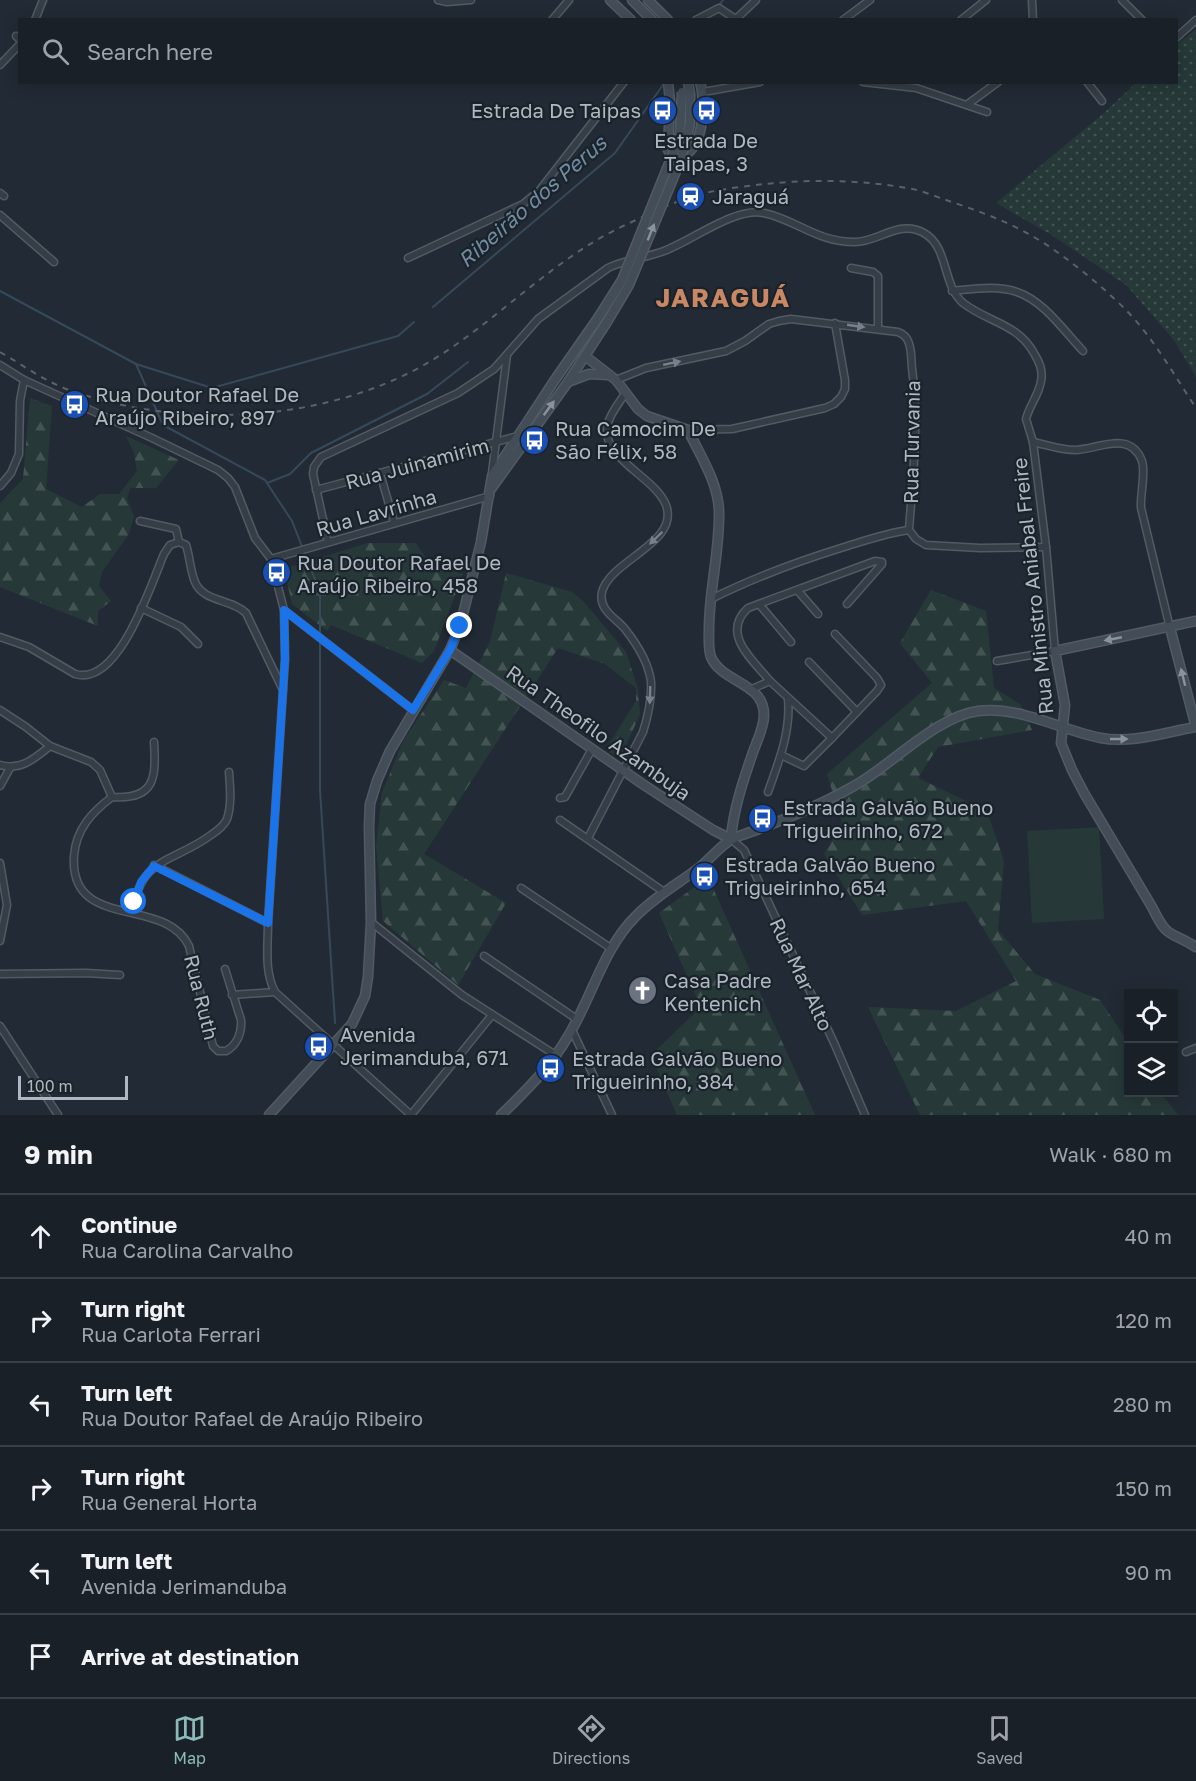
<!DOCTYPE html>
<html lang="en">
<head>
<meta charset="utf-8">
<style>
  :root { --surface:#1a2028; --page:#272d34; --text:#f1f3f6; --muted:#9fa3a8; --line:#383e45; --accent:#8bbbb9 }
  body { margin:0; font-family:"Golos Text",sans-serif; background:var(--page); color:var(--text) }
  .controls { position:absolute; right:18px; bottom:18px; display:grid; overflow:hidden; border-radius:0px; box-shadow:0 3px 15px #0003 }
  .controls button { width:54px; height:54px; display:grid; place-items:center; padding:0; border:0; border-bottom:2px solid var(--line); background:var(--surface); color:var(--text); font:30px sans-serif }
  .scale { position:absolute; left:18px; bottom:15px; width:110px; box-sizing:border-box; padding-left:6px; border:3px solid #afb8c2; border-top:0; font-size:16px; line-height:21px; white-space:nowrap; color:#afb8c2; -webkit-text-stroke:4px #1a222a; paint-order:stroke }
  .stop { position:absolute; width:18px; height:18px; margin:-14px; border:4px solid #1a73e8; border-radius:50%; background:#fff }
  .stop.end { background:#1a73e8; border-color:#fff; box-shadow:0 2px 6px #0008 }
  .list { margin:0; padding:0; list-style:none }
  h2 { display:flex; justify-content:space-between; align-items:center; height:78px; margin:0; padding:0 24px; font-size:26px }
  h2 small { font-size:20px; font-weight:400; color:var(--muted) }
  .list li { display:grid; grid-template-columns:39px 1fr auto; gap:18px; align-items:center; box-sizing:border-box; height:84px; padding:0 24px; border-top:2px solid var(--line) }
  .list b { display:block; font-size:22px; white-space:nowrap }
  .list p { margin:0; font-size:20px; white-space:nowrap; color:var(--muted) }
  .list em { font-size:20px; font-style:normal; color:var(--muted) }
  .icon { flex:none; width:33px; height:33px; fill:none; stroke:currentColor; stroke-width:2; stroke-linecap:round; stroke-linejoin:round }
  .map { position:relative; flex:none; width:1196px; height:1115px; overflow:hidden }
  .search { position:absolute; background:var(--surface); box-shadow:0 3px 15px #0003; left:18px; right:18px; top:18px; height:66px; display:flex; align-items:center; gap:15px; box-sizing:border-box; padding:0 21px; border-radius:0px; color:var(--muted); font-size:22px }
  .sheet { height:582px; background:var(--surface) }
  nav { display:flex; justify-content:space-around; align-items:center; box-sizing:border-box; height:84px; border-top:2px solid var(--line); background:var(--surface); font-size:16px; color:var(--muted) }
  nav a { display:grid; justify-items:center; gap:3px }
  nav .on { color:var(--accent) }
  .map>svg:first-child { display:block }
</style>
</head>
<body>
<div class="map">
<svg width="1196" height="1115" viewBox="0 0 1196 1115">
  <defs>
    <pattern id="grass-dots" width="8" height="8" patternUnits="userSpaceOnUse" patternTransform="scale(1.5)"><rect width="8" height="8" fill="#263938"/><path d="M2 2h.1M6 6h.1" fill="none" stroke="#435453" stroke-width="1.8" stroke-linecap="round"/></pattern>
    <pattern id="forest-firs" width="22" height="20" patternUnits="userSpaceOnUse" patternTransform="scale(1.5)"><rect width="22" height="20" fill="#263938"/><path d="M5 1l3.5 6h-7zM16 11l3.5 6h-7z" fill="#435453"/></pattern>
  </defs>
  <rect width="100%" height="100%" fill="#222b35"/>
  <path fill="url(#grass-dots)" d="M1196,29V377L1174,340L1126,285L1050,234L996,203L1105,112L1136,83L1176,82L1177,44Z"/>
  <g fill="url(#forest-firs)">
    <path d="M30,398L52,406L46,489L82,507L100,494H119L137,471L134,453L126,436L179,460L156,488H130L127,499L134,516L129,534L102,572L99,586L111,601L98,611V626L0,587V503L23,479Z"/>
    <path d="M368,543H416L427,560L463,574L434,651L422,663L331,625L327,631L292,604L284,569Z"/>
    <path d="M506,573L572,592L584,602L626,652L638,689L640,714L620,759L606,749L636,701V688L605,664L558,648L424,854L506,903L458,985L383,921L376,846L382,793L403,741L444,680L466,688L490,642Z"/>
    <path d="M931,590L986,611L994,688L1020,704L1032,730L938,747L918,778L987,811L1004,861L998,930L1035,974L1100,1000L1128,1042V1092L1161,1093L1178,1115H920L868,1007L956,1011L1016,981L966,901L862,915L824,854L842,823L827,774L932,683L900,643Z"/>
    <path d="M708,877L815,1115H677L651,1055L701,1007L659,913Z"/>
  </g>
  <path fill="#263938" d="M1099,827L1104,919L1032,923L1027,831Z"/>
  <g fill="none" stroke-linecap="round" stroke-linejoin="round">
    <g stroke="#36495b" stroke-width="2">
      <path d="M718,7L723,0"/>
      <path d="M0,291L136,364L212,388L398,336L414,322"/>
      <path d="M433,307L615,153L665,82"/>
      <path d="M136,364L163,425L265,480L292,521L320,592V790L335,1023"/>
      <path d="M267,483L290,474L311,453L427,394L468,362"/>
    </g>
    <defs>
      <g id="street">
        <path d="M438,0L447,2L471,0"/>
        <path d="M1032,0L1033,20"/>
        <path d="M1122,0L1142,20"/>
        <path d="M736,19L756,0"/>
        <path d="M35,20L43,0"/>
        <path d="M552,20L569,0"/>
        <path d="M696,20L719,8L737,20"/>
        <path d="M843,20L870,0"/>
        <path d="M961,20L986,0"/>
        <path d="M16,36L20,40"/>
        <path d="M1176,38L1196,20"/>
        <path d="M0,65L20,44"/>
        <path d="M863,82L916,88L987,112"/>
        <path d="M1087,82L1102,101"/>
        <path d="M703,92L760,82"/>
        <path d="M968,104L998,82"/>
        <path d="M0,193L4,196"/>
        <path d="M0,215L54,262"/>
        <path d="M408,258L523,204L539,191L624,82"/>
        <path d="M851,268L873,272L878,276V329"/>
        <path d="M952,291C973,289 997,285 1017,292C1044,301 1064,331 1083,351"/>
        <path d="M0,365L24,380L152,438L218,470L228,478L235,487L255,538L271,559L284,610L285,659L268,923C268,946 264,971 275,992L411,1115"/>
        <path d="M616,380L646,368L726,351L745,341L769,324L779,321L791,319L898,332C903,334 906,336 908,341C912,349 911,359 912,368C919,422 913,476 909,530"/>
        <path d="M688,430L732,429L825,408L834,404L841,397L845,389V380L835,323"/>
        <path d="M1033,442C1047,445 1061,450 1075,450C1097,450 1130,429 1142,461C1146,474 1140,494 1141,508L1170,628"/>
        <path d="M380,473L394,522"/>
        <path d="M492,473L507,355"/>
        <path d="M0,486L11,473L19,454L20,401L24,380"/>
        <path d="M316,490L518,436"/>
        <path d="M140,521L176,529L179,542L186,545C190,557 190,570 195,582C203,602 232,599 246,613L283,690"/>
        <path d="M909,530L916,539L926,545L980,548L1046,547"/>
        <path d="M328,542L313,474L314,467L321,457L458,393L494,369L538,319L608,268C626,259 646,258 664,251C693,240 735,207 764,213C797,220 816,242 855,242C879,242 899,219 924,233C949,247 942,285 963,303C989,323 1018,323 1035,355C1040,363 1043,372 1041,381C1039,395 1029,406 1026,419L1033,442L1046,547L1055,651L997,661"/>
        <path d="M271,559L490,496"/>
        <path d="M798,591L818,614"/>
        <path d="M711,599C753,578 796,562 841,548C864,541 886,533 909,530"/>
        <path d="M759,604L791,642"/>
        <path d="M141,608L181,627L198,644"/>
        <path d="M284,610L413,710"/>
        <path d="M0,637L29,647L75,674C119,687 151,584 164,554L170,545L179,542"/>
        <path d="M809,662L857,712"/>
        <path d="M770,681C753,660 720,634 748,608L875,561L882,562V564L847,604"/>
        <path d="M752,689L770,681L832,738L877,691L881,685L877,678L835,634"/>
        <path d="M0,710L26,727L50,746L91,762L100,770L112,797"/>
        <path d="M154,742C156,777 156,800 112,797C92,812 76,829 74,856C69,932 165,895 189,946L213,1046L218,1051H226C237,1045 242,1033 241,1020L225,969"/>
        <path d="M781,755L804,766L832,738"/>
        <path d="M0,765C21,771 35,758 50,746"/>
        <path d="M0,786L10,768"/>
        <path d="M768,792C779,761 791,731 788,699"/>
        <path d="M560,798L565,797L592,749"/>
        <path d="M560,820L664,892"/>
        <path d="M588,838L643,732C648,716 652,699 651,682C649,664 636,643 625,629C616,618 598,610 602,592C610,560 680,543 666,505C655,476 598,458 608,423C611,412 620,402 626,392"/>
        <path d="M731,839L744,850L835,1045L865,1115"/>
        <path d="M0,863L7,905L0,941"/>
        <path d="M154,865L268,923"/>
        <path d="M521,888L612,949"/>
        <path d="M133,913C139,857 173,863 211,835C217,831 224,826 227,819C232,804 230,787 229,772"/>
        <path d="M371,922L462,995L557,1056"/>
        <path d="M484,956L578,1020"/>
        <path d="M0,974L86,973L120,975"/>
        <path d="M232,995L275,992"/>
        <path d="M0,1026L58,1115"/>
        <path d="M572,1030L612,1115"/>
        <path d="M1186,1052L1196,1048"/>
        <path d="M411,1115L492,1015"/>
      </g>
      <g id="secondary">
        <path d="M610,0L631,20"/>
        <path d="M632,0L652,20"/>
        <path d="M648,0L668,20"/>
        <path d="M668,82L670,101L668,150L670,154C705,166 706,102 700,82"/>
        <path d="M688,82L690,94"/>
        <path d="M585,356L616,380L638,409L647,416L688,430C700,455 718,482 719,511C720,551 709,590 709,629C709,638 708,649 711,657C722,683 764,682 764,715C764,728 756,743 752,755C743,781 733,811 731,839"/>
        <path d="M568,382L589,374L608,375"/>
        <path d="M491,489L568,382L607,322"/>
        <path d="M1196,621L1055,651L1065,705L1061,743L1072,770L1084,793L1152,907C1168,940 1169,930 1196,947"/>
        <path d="M450,650L644,785L713,830L731,839"/>
        <path d="M269,1115L352,1024L365,996L368,977L371,922L369,826L370,804L377,781L390,751L450,650L460,626L481,542L492,476L554,381L598,318"/>
        <path d="M501,1115C532,1085 558,1059 577,1020C595,986 607,945 635,917C654,897 678,884 700,867C710,859 723,843 734,838C744,834 754,831 764,827C796,815 829,801 859,783C893,763 938,716 978,711C1017,705 1063,731 1101,738C1132,744 1166,732 1196,727L1170,628"/>
      </g>
    </defs>
    <use href="#street" stroke="#525b63" stroke-width="9"/>
    <use href="#secondary" stroke="#525b63" stroke-width="11"/>
    <use href="#street" stroke="#353d46" stroke-width="6"/>
    <use href="#secondary" stroke="#434d58" stroke-width="8"/>
    <path stroke="#57626c" stroke-width="2" stroke-dasharray="6 6" stroke-linecap="butt" d="M0,352C23,365 47,383 72,391C187,431 335,422 439,356C503,315 554,259 623,226C643,217 664,206 685,199C710,190 739,187 765,184C812,179 860,180 907,188C921,190 934,196 946,200C976,210 1007,221 1034,237C1063,254 1101,285 1125,309C1153,337 1174,375 1196,408"/>
    <defs>
      <g id="secondary-bridge">
        <path d="M598,318L622,280L676,146L680,133L682,92"/>
        <path d="M607,322L629,285L677,169L686,142L690,123V94"/>
      </g>
    </defs>
    <use href="#secondary-bridge" stroke="#525b63" stroke-width="11" stroke-linecap="butt"/>
    <use href="#secondary-bridge" stroke="#434d58" stroke-width="8"/>
  </g>
  <defs><path id="oneway-solid" d="M-6-.8H1V-3.2L6.5 0L1 3.2V.8H-6Z" transform="scale(1.5)"/></defs>
  <g fill="#89939d">
    <use href="#oneway-solid" transform="translate(651 232) rotate(-68)"/>
    <use href="#oneway-solid" transform="translate(549 408) rotate(-54)"/>
    <use href="#oneway-solid" transform="translate(1113 639) rotate(169)"/>
    <use href="#oneway-solid" transform="translate(1183 677) rotate(-104)"/>
    <use href="#oneway-solid" transform="translate(1119 739)"/>
  </g>
  <g fill="#78818a">
    <use href="#oneway-solid" transform="translate(856 326) rotate(8)"/>
    <use href="#oneway-solid" transform="translate(672 363) rotate(-12)"/>
    <use href="#oneway-solid" transform="translate(656 538) rotate(136)"/>
    <use href="#oneway-solid" transform="translate(650 695) rotate(92)"/>
  </g>
  <g fill="none" stroke-linecap="round" stroke-linejoin="round">
    <path stroke="#1a73e8" stroke-width="8" d="M134,902L141,882L154,866L268,923L285,659L284,610L413,710L450,650L460,626"/>
  </g>
  <defs>
    <symbol id="bus-disc" viewBox="-11 -11 22 22"><circle r="9.5" fill="#1a4fb4" stroke="#1a222a"/><path d="M-5-6H5V4H4V6H2V4H-2V6H-4V4H-5ZM-3.5-4V0h7V-4ZM-3.5 1.2v1.5H-2V1.2ZM2 1.2v1.5H3.5V1.2Z" fill="#fff"/></symbol>
    <symbol id="station-disc" viewBox="-11 -11 22 22"><circle r="9.5" fill="#1a4fb4" stroke="#1a222a"/><path d="M-3-6H3Q5-6 5-4V2Q5 4 3 4L4.5 6H3L1.5 4h-3L-3 6H-4.5L-3 4Q-5 4-5 2V-4Q-5-6-3-6ZM-3.5-4v3h7v-3ZM-3.5 1v1.5H-2V1ZM2 1v1.5H3.5V1Z" fill="#fff"/></symbol>
    <symbol id="church-disc" viewBox="-11 -11 22 22"><circle r="9.5" fill="#6b7280" stroke="#1a222a"/><path d="M-1.2-6h2.4v3.5h3.3v2.4h-3.3V6h-2.4V-.1h-3.3v-2.4h3.3Z" fill="#fff"/></symbol>
  </defs>
  <g fill-rule="evenodd">
    <use href="#bus-disc" x="646" y="94" width="33" height="33"/>
    <use href="#bus-disc" x="690" y="94" width="33" height="33"/>
    <use href="#station-disc" x="674" y="180" width="33" height="33"/>
    <use href="#bus-disc" x="58" y="388" width="33" height="33"/>
    <use href="#bus-disc" x="518" y="424" width="33" height="33"/>
    <use href="#bus-disc" x="260" y="556" width="33" height="33"/>
    <use href="#bus-disc" x="746" y="802" width="33" height="33"/>
    <use href="#bus-disc" x="688" y="860" width="33" height="33"/>
    <use href="#church-disc" x="626" y="974" width="33" height="33"/>
    <use href="#bus-disc" x="302" y="1030" width="33" height="33"/>
    <use href="#bus-disc" x="534" y="1052" width="33" height="33"/>
  </g>
  <g text-anchor="middle" dominant-baseline="central" stroke-width="4.5" stroke-linejoin="round" paint-order="stroke">
    <g font-size="20" fill="#afb8c2" stroke="#1a222a" text-anchor="start">
      <text x="641" y="110" text-anchor="end">Estrada De Taipas</text>
      <text x="706" y="140" text-anchor="middle">Estrada De<tspan x="706" dy="23">Taipas, 3</tspan></text>
      <text x="712" y="196">Jaraguá</text>
      <text x="95" y="394">Rua Doutor Rafael De<tspan x="95" dy="23">Araújo Ribeiro, 897</tspan></text>
      <text x="555" y="428">Rua Camocim De<tspan x="555" dy="23">São Félix, 58</tspan></text>
      <text x="297" y="562">Rua Doutor Rafael De<tspan x="297" dy="23">Araújo Ribeiro, 458</tspan></text>
      <text x="783" y="807">Estrada Galvão Bueno<tspan x="783" dy="23">Trigueirinho, 672</tspan></text>
      <text x="725" y="864">Estrada Galvão Bueno<tspan x="725" dy="23">Trigueirinho, 654</tspan></text>
      <text x="664" y="980">Casa Padre<tspan x="664" dy="23">Kentenich</tspan></text>
      <text x="340" y="1034">Avenida<tspan x="340" dy="23">Jerimanduba, 671</tspan></text>
      <text x="572" y="1058">Estrada Galvão Bueno<tspan x="572" dy="23">Trigueirinho, 384</tspan></text>
    </g>
    <g font-size="20" fill="#afb8c2" stroke="#1a222a">
      <text transform="translate(911 442) rotate(-89)">Rua Turvania</text>
      <text transform="translate(417 463) rotate(-15)">Rua Juinamirim</text>
      <text transform="translate(376 512) rotate(-16)">Rua Lavrinha</text>
      <text transform="translate(1032 586) rotate(-96)">Rua Ministro Aniabal Freire</text>
      <text transform="translate(599 732) rotate(35)">Rua Theofilo Azambuja</text>
      <text transform="translate(802 974) rotate(65)">Rua Mar Alto</text>
      <text transform="translate(202 997) rotate(76)">Rua Ruth</text>
    </g>
    <g font-size="21" font-style="italic" fill="#728ba4" stroke="#1a222a">
      <text transform="translate(532 201) rotate(-41)">Ribeirão dos Perus</text>
    </g>
    <g font-size="26" font-weight="bold" letter-spacing="1.5" fill="#c98764" stroke="#1a222a">
      <text x="723" y="297">JARAGUÁ</text>
    </g>
  </g>
</svg>
<div class="controls">
<button><svg class="icon" aria-label="locate" viewBox="0 0 24 24"><circle cx="12" cy="12" r="6"/><path d="M12 2v4M12 18v4M2 12h4M18 12h4"/></svg></button>
<button><svg class="icon" aria-label="layers" viewBox="0 0 24 24"><path d="M12 4l9 5-9 5-9-5zM3 14l9 5 9-5"/></svg></button>
</div>
<div class="scale">100 m</div>
<div class="stop" style="left:134px;top:902px"></div>
<div class="stop end" style="left:460px;top:626px"></div>
<div class="search"><svg class="icon" aria-label="search" viewBox="0 0 24 24"><circle cx="10" cy="10" r="6"/><path d="M15 15l6 6"/></svg>Search here</div>
</div>
<section class="sheet">
<h2>9 min<small>Walk · 680 m</small></h2>
<ul class="list">
<li><svg class="icon" aria-label="ahead" viewBox="0 0 24 24"><path d="M12 20V5M6 11l6-6 6 6"/></svg><div><b>Continue</b><p>Rua Carolina Carvalho</p></div><em>40 m</em></li>
<li><svg class="icon" aria-label="right" viewBox="0 0 24 24"><path d="M7 20v-9h11M14 6l5 5-5 5"/></svg><div><b>Turn right</b><p>Rua Carlota Ferrari</p></div><em>120 m</em></li>
<li><svg class="icon" aria-label="left" viewBox="0 0 24 24"><path d="M17 20v-9H6M10 6l-5 5 5 5"/></svg><div><b>Turn left</b><p>Rua Doutor Rafael de Araújo Ribeiro</p></div><em>280 m</em></li>
<li><svg class="icon" aria-label="right" viewBox="0 0 24 24"><path d="M7 20v-9h11M14 6l5 5-5 5"/></svg><div><b>Turn right</b><p>Rua General Horta</p></div><em>150 m</em></li>
<li><svg class="icon" aria-label="left" viewBox="0 0 24 24"><path d="M17 20v-9H6M10 6l-5 5 5 5"/></svg><div><b>Turn left</b><p>Avenida Jerimanduba</p></div><em>90 m</em></li>
<li><svg class="icon" aria-label="arrive" viewBox="0 0 24 24"><path d="M6 21V4h12l-3 4 3 4H6"/></svg><div><b>Arrive at destination</b></div></li>
</ul>
</section>
<nav>
<a class="on"><svg class="icon" aria-label="map" viewBox="0 0 24 24"><path d="M3 6l6-2 6 2 6-2v14l-6 2-6-2-6 2zM9 4v14M15 6v14"/></svg>Map</a>
<a><svg class="icon" aria-label="directions" viewBox="0 0 24 24"><path d="M12 3l9 9-9 9-9-9zM9 14v-3h6M13 9l2 2-2 2"/></svg>Directions</a>
<a><svg class="icon" aria-label="saved" viewBox="0 0 24 24"><path d="M7 4h10v16l-5-4-5 4z"/></svg>Saved</a>
</nav>
</body>
</html>
